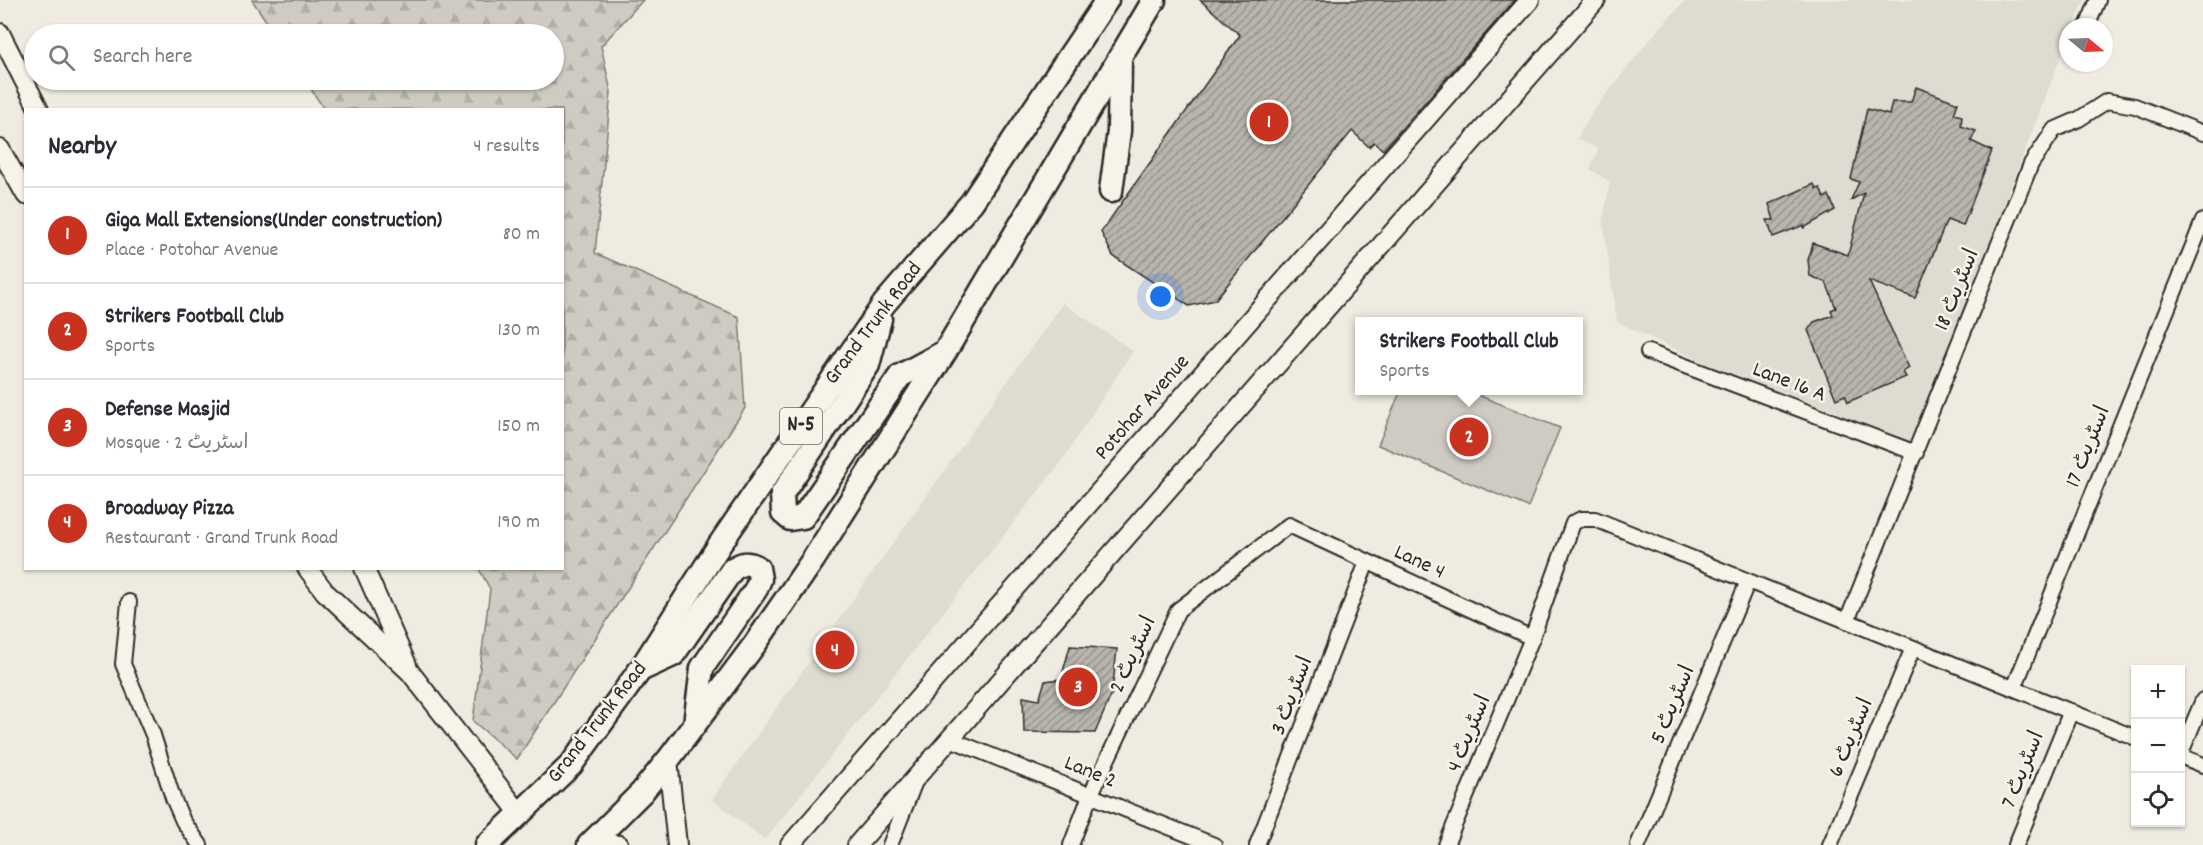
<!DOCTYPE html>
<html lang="en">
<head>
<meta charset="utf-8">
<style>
  :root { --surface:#fff; --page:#f7f7f7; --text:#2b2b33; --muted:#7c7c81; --line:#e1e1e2; --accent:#c8321e }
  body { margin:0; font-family:Dekko,"Playpen Sans Arabic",sans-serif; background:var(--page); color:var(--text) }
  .controls { position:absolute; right:18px; bottom:18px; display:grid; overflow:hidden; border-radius:0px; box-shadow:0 2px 4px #0004 }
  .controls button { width:54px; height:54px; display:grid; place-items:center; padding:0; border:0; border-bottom:2px solid var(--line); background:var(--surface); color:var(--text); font:30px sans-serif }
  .compass { position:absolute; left:2059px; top:18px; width:54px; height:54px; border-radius:50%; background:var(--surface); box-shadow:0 2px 4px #0004; rotate:109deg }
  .you { position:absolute; left:1161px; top:297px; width:21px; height:21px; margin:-15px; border:4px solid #fff; border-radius:50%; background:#1a73e8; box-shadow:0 0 0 9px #1a73e833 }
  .badge { display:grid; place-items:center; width:39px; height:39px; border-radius:50%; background:var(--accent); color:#fff; font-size:20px; font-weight:700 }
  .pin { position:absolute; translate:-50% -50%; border:3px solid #fff; box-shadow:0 2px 6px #0006 }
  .popup { position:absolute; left:1355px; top:317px; width:228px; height:78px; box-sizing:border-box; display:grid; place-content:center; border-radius:0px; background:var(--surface); filter:drop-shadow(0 2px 4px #0005); font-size:20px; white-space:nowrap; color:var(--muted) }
  .popup b { font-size:22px; color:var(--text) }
  .popup::after { content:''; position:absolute; left:50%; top:100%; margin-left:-12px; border:12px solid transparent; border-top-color:var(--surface) }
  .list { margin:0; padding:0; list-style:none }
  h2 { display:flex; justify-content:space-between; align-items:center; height:78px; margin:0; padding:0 24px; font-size:26px }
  h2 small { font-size:20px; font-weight:400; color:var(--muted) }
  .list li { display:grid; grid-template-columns:39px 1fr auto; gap:18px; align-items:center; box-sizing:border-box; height:96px; padding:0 24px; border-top:2px solid var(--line) }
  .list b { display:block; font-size:22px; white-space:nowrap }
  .list p { margin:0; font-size:20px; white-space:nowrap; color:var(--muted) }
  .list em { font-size:20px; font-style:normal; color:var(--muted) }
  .icon { flex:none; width:33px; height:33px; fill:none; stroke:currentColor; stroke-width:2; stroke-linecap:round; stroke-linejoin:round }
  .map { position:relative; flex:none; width:2203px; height:845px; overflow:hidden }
  .search { position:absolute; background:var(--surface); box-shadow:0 2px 4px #0004; left:24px; top:24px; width:540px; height:66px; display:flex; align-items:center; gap:15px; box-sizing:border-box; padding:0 21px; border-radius:33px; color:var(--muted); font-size:22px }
  .panel { position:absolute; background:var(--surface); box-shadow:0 2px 4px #0004; left:24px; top:108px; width:540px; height:462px; border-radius:0px }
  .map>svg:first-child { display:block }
</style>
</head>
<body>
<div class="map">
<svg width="2203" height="845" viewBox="0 0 2203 845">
  <defs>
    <pattern id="forest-firs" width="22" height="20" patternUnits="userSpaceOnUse" patternTransform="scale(1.5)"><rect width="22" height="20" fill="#cfcbc2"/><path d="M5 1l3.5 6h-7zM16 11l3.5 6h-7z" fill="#b2aea7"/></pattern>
    <pattern id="building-hatch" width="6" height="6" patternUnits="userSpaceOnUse" patternTransform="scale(1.5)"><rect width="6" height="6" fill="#b8b5ae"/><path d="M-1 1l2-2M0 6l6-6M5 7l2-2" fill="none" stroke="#96938e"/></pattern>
  </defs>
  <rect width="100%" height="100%" fill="#efebe0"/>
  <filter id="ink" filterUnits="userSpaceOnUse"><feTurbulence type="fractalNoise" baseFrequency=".0167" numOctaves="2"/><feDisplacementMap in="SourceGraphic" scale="12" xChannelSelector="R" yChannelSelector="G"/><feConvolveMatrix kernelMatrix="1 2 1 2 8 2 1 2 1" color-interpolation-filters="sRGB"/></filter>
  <g filter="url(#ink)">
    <g fill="#dedbd1">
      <path d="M1685,0H2085L2073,27H2068V38L1913,442L1701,361L1617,322L1603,220L1610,182L1590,169L1598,149L1577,139L1593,111L1650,39Z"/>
      <path d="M1063,303L1133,351L1059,465L765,840L712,799Z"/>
    </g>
    <path fill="url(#forest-firs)" stroke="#7d7b76" stroke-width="1.5" d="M252,0H643L601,46L611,92L595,253L739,317L745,408L517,759L473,721L490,589L479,569L562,568V110L324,109L305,80H554V34H275Z"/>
    <path fill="#cfcbc2" stroke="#7d7b76" stroke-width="1.5" d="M1401,390L1468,391L1560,428L1528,507L1378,445Z"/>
    <g fill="url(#building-hatch)" stroke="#2b2b2b" stroke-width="1.5">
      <path d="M1200,0H1515L1383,150L1374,142L1369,147L1352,131L1215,300L1189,306L1113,256L1101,232L1240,35Z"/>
      <path d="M1916,87L1958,103L1954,114L1962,116L1961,126L1976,131L1971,141L1992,151L1963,226L1947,220L1915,298L1869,281L1909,368L1903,372L1906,377L1848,402L1845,395L1836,399L1808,330L1814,322L1833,315L1831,310L1836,308L1826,282L1810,276L1808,260L1813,243L1848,255L1864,193L1851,200L1859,182L1851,179L1867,109L1889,115L1892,102H1911Z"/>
      <path d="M1814,184L1816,189L1820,188L1824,198L1829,195L1835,210L1804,228V225L1773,237L1767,220H1774L1769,204Z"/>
      <path d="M1070,646L1117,649L1112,693L1095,733L1024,732L1023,697L1039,700L1045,681L1061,679Z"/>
    </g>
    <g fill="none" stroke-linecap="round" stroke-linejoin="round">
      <defs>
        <g id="minor">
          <path d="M2087,27L2098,0"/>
          <path d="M1648,352L1916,453"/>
          <path d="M129,602L123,664L153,735L173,798L183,821L200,845"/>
          <path d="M1847,621L2031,164L2054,130L2079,119L2107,101L2135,106L2203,133"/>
          <path d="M2014,688L2203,221"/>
          <path d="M950,739L1214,845"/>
          <path d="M2180,755L2203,700"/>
          <path d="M2180,756L2203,765"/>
          <path d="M890,845L914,784"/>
          <path d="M1071,845L1090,796L1178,610L1289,525L1532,638"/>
          <path d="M1257,845L1367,562"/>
          <path d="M1446,845L1532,638L1573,523L1581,519H1595L2136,738"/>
          <path d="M1638,845L1748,581"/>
          <path d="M1830,845L1913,648"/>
          <path d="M2016,845L2071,711"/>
        </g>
        <g id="tertiary">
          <path d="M0,33L39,110"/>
          <path d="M0,149L26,195"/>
          <path d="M307,568L325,592L410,672L521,815"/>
          <path d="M364,568L407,665"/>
          <path d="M668,760L677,845"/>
          <path d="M593,842L619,845"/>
          <path d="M790,845L1530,0"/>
          <path d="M857,845L1596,0"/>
        </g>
        <g id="trunk">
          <path d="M1111,191L1119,131L1120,58"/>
          <path d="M880,319L868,365L782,494L783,513L790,519L803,517L900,376L941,354"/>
          <path d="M640,670L673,655L732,570C741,563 748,561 758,568L760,579L756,589L702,668L695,724"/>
          <path d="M487,845L571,765L640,670L720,544L884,304L972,202L1107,0"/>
          <path d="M589,845L642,792L668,760L755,644L813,560L945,352L1154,0"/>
        </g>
      </defs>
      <use href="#minor" stroke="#2b2b2b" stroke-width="18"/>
      <use href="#tertiary" stroke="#2b2b2b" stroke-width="22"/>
      <use href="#trunk" stroke="#2b2b2b" stroke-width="27"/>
      <use href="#minor" stroke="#f7f3e8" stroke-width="14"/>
      <use href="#tertiary" stroke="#f7f3e8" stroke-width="18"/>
      <use href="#trunk" stroke="#f7f3e8" stroke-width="22"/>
    </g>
  </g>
  <g text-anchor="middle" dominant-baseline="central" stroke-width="5" stroke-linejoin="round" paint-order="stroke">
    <rect fill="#f7f3e8" stroke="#686764" stroke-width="1.5" x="780" y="408" width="42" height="36" rx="4.5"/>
    <g font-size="21" font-weight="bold" fill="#2b2b2b">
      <text x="801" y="426">N-5</text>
    </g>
    <g font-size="22" fill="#2b2b2b" stroke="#f7f3e8">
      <text transform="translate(1958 290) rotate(-68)">اسٹریٹ 18</text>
      <text transform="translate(874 324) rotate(-53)">Grand Trunk Road</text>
      <text transform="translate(1789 383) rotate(21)">Lane 16 A</text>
      <text transform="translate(1143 408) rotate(-49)">Potohar Avenue</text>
      <text transform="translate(2089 447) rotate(-68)">اسٹریٹ 17</text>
      <text transform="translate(1419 563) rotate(25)">Lane 4</text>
      <text transform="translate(1134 655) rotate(-65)">اسٹریٹ 2</text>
      <text transform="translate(1293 696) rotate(-69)">اسٹریٹ 3</text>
      <text transform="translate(1674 705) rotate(-67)">اسٹریٹ 5</text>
      <text transform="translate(598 723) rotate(-52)">Grand Trunk Road</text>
      <text transform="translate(1470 734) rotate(-67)">اسٹریٹ 4</text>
      <text transform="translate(1852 738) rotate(-67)">اسٹریٹ 6</text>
      <text transform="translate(2024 770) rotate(-68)">اسٹریٹ 7</text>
      <text transform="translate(1090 773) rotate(22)">Lane 2</text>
    </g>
  </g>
</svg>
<div class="controls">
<button>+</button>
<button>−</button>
<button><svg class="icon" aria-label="locate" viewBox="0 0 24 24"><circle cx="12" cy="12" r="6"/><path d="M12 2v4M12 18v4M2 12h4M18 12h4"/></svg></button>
</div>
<svg class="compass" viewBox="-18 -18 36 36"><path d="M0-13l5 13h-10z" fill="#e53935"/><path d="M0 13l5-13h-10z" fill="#7c7c81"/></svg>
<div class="you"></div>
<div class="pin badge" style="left:1269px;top:122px">1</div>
<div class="pin badge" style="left:1469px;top:437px">2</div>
<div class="popup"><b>Strikers Football Club</b>Sports</div>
<div class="pin badge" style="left:1078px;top:687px">3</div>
<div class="pin badge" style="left:835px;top:650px">4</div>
<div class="search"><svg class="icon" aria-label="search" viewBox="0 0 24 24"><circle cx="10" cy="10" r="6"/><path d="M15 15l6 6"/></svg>Search here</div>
<section class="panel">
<h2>Nearby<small>4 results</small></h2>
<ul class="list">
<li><span class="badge">1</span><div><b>Giga Mall Extensions(Under construction)</b><p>Place · Potohar Avenue</p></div><em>80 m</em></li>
<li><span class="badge">2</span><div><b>Strikers Football Club</b><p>Sports</p></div><em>130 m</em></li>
<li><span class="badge">3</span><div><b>Defense Masjid</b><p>Mosque · اسٹریٹ 2</p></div><em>150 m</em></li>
<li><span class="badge">4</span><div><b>Broadway Pizza</b><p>Restaurant · Grand Trunk Road</p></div><em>190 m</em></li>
</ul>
</section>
</div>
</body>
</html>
